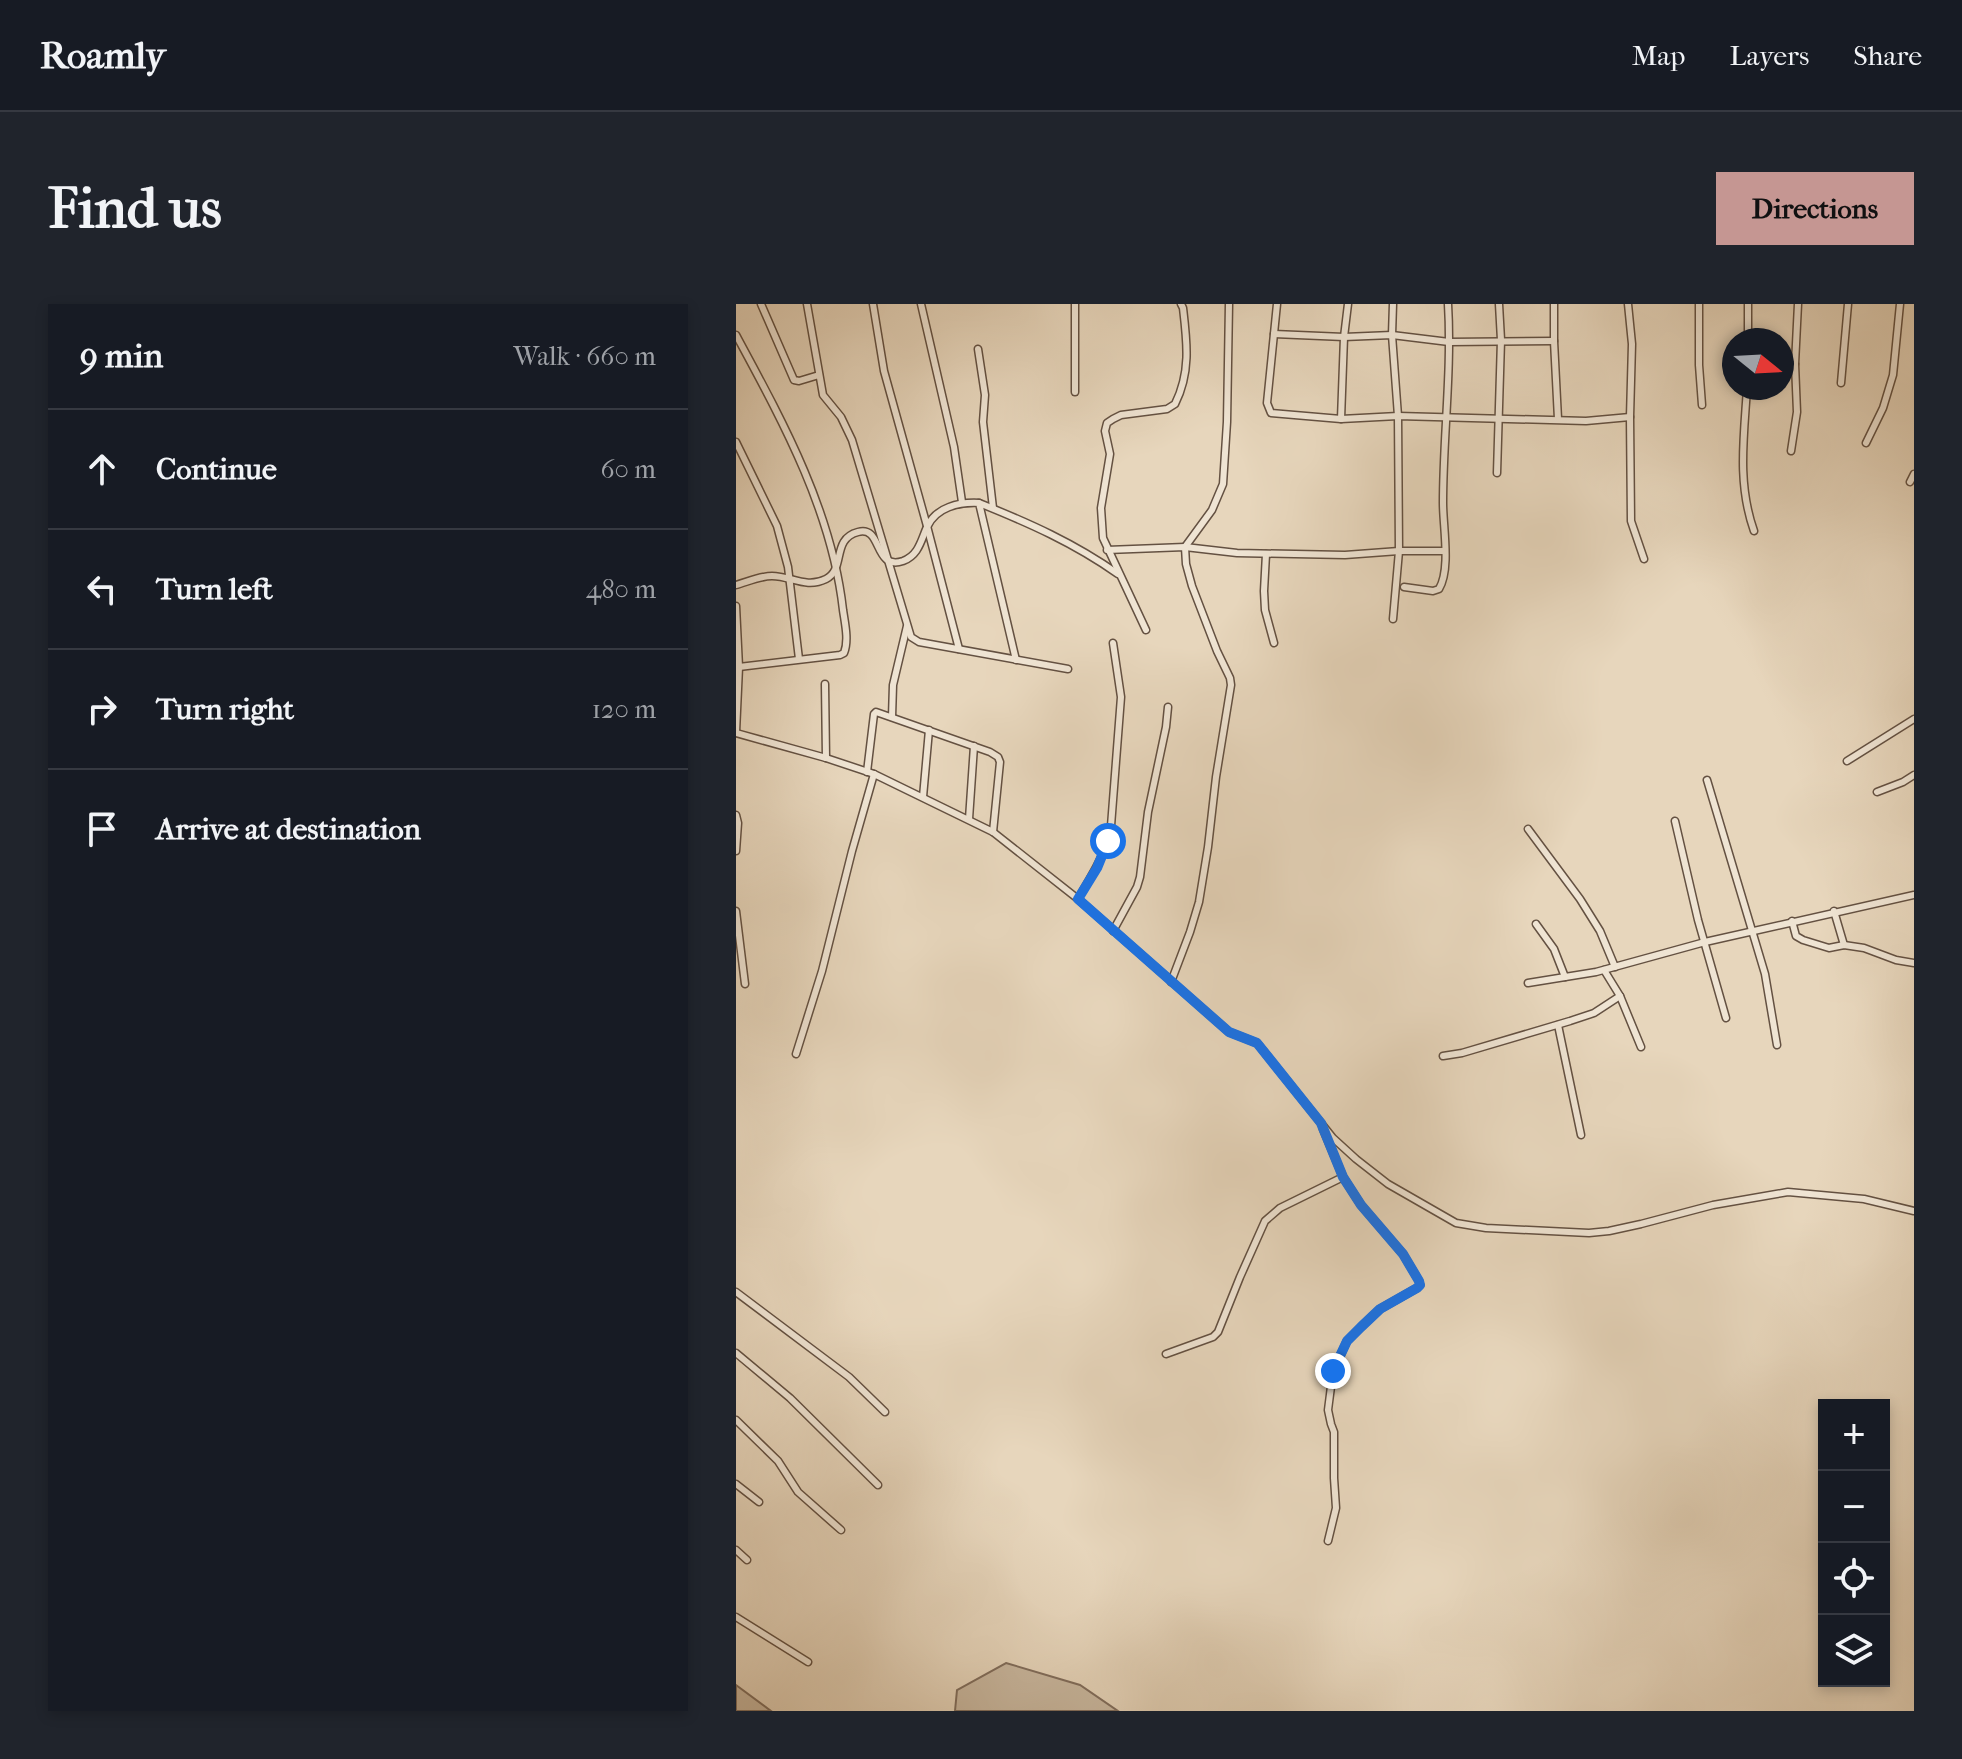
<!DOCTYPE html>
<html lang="en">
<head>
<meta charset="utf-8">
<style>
  :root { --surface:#171b24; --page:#20242c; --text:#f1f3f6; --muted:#9ea1a6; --line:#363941; --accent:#c59692 }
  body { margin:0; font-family:"IM FELL French Canon",serif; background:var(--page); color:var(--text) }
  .controls { position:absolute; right:24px; bottom:24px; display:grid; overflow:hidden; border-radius:0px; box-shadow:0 4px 12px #0003 }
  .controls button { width:72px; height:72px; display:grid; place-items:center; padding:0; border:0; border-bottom:2px solid var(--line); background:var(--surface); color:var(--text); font:40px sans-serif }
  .compass { position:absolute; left:986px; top:24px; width:72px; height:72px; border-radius:50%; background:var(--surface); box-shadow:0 4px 12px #0003; rotate:108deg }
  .stop { position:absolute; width:24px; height:24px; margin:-18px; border:6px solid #1a73e8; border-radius:50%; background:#fff }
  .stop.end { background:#1a73e8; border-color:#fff; box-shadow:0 2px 8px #0008 }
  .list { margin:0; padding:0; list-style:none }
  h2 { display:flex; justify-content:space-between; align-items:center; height:104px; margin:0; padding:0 32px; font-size:34px }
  h2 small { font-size:26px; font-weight:400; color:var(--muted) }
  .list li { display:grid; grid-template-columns:52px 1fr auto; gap:24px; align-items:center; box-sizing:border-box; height:120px; padding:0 32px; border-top:2px solid var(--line) }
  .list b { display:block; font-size:30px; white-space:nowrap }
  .list em { font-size:26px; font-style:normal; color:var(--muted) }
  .icon { flex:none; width:44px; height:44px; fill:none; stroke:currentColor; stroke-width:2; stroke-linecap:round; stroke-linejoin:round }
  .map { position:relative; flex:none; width:1178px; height:1407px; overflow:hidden; border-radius:0px }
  header { display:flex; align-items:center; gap:48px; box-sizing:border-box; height:112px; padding:0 40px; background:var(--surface); border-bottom:2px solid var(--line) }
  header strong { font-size:38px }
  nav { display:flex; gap:44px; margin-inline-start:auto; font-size:28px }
  .intro { display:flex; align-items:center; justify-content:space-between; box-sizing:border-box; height:192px; padding:0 48px }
  h1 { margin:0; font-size:56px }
  .button { padding:20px 36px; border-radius:0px; background:var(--accent); color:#111; font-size:28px; font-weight:700 }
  main { display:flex; gap:48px; padding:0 48px }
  aside { flex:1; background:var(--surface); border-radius:0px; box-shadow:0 4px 12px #0003 }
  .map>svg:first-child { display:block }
</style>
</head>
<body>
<header>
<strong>Roamly</strong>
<nav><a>Map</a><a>Layers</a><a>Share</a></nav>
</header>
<div class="intro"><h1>Find us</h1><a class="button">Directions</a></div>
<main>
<aside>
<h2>9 min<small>Walk · 660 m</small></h2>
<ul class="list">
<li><svg class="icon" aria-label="ahead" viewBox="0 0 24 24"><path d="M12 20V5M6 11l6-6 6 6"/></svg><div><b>Continue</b></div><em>60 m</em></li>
<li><svg class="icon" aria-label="left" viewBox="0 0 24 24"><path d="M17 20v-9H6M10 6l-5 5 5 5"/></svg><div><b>Turn left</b></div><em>480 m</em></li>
<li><svg class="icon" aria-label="right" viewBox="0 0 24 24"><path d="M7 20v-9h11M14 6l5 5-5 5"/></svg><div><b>Turn right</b></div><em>120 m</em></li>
<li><svg class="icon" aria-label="arrive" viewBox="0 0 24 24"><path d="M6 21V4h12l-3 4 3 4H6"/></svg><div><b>Arrive at destination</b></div></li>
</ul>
</aside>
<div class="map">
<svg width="1178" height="1407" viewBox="0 0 1178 1407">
  <rect width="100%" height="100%" fill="#e7d6bc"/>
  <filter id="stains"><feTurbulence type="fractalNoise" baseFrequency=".0025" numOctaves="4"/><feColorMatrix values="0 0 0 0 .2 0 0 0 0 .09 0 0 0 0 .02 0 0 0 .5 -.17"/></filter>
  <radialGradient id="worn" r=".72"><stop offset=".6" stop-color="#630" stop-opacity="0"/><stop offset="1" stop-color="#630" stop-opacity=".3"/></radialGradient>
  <g fill="#c9b8a0" stroke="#816e5d" stroke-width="2">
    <path d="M270,1359L344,1381L382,1407H219L221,1386Z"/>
    <path d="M0,1381L35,1407H0Z"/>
  </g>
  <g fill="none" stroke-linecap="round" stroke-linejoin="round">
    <defs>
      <g id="minor">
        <path d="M25,0L58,76L63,77L83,71"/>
        <path d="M71,0L87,91L105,113L116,136L175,333L183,338L332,365"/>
        <path d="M137,0L148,67L191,222L223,345"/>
        <path d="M185,0L218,143L226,198"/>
        <path d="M339,0V88"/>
        <path d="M541,0L531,99L535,109L605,115L662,112L850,117L894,113"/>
        <path d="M818,0V37L822,115"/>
        <path d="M892,0L896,40L894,113L895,217L908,255"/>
        <path d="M963,0V61L966,101"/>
        <path d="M538,30L608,33L656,31L713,38L818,37"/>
        <path d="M0,31C47,118 96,207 107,306C109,320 113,336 108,349L104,351L3,363"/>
        <path d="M1012,36V0"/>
        <path d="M242,45L249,91L247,118L257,204"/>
        <path d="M1046,63L1059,60"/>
        <path d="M1105,79L1112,0"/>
        <path d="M1011,84C1008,133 1001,179 1018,227"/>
        <path d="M605,115L608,33L612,0"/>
        <path d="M0,138L41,222L52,263L63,355"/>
        <path d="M1130,139L1147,104L1157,71L1164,0"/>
        <path d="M1055,147L1061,108L1059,60L1062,0"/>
        <path d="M761,169L765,36L763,0"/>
        <path d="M1174,178L1178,170"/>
        <path d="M243,199C293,219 338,239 382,270"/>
        <path d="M371,246L449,243L501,249L609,251L663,247H709"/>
        <path d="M530,250L528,287L529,306L538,339"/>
        <path d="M0,281C11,278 24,272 36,272C55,272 70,285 90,275C110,265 95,235 122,228C147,221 137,267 167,257C183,251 185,236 191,223C200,203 223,198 243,199L280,356"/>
        <path d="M668,283L697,287L703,285C715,265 707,223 707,199C707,133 716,66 712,0"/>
        <path d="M0,302L3,363L0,428"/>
        <path d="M657,315L663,247L662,112L656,31L657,0"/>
        <path d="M410,326L367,234L365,204L374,150L369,127L371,119L377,115L385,111L431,105L439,100C455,68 451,38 447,4L445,0"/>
        <path d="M89,380L90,454"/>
        <path d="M156,413L157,381L171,322"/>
        <path d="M0,429L90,454L138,470L257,528L342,595L493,728L521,739L597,834L620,855L652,880L720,919L750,924L853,929L873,927L905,920L977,901L1052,888L1128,895L1178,907"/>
        <path d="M1111,457L1178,415"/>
        <path d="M131,468L138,410L140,408L254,448L262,453L264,458L257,528"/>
        <path d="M971,476L1029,670L1041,741"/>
        <path d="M1141,488L1167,478L1178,471"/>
        <path d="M187,493L193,426"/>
        <path d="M0,511L2,519L0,547"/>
        <path d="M233,515L238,442"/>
        <path d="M939,517L962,616L990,714"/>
        <path d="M792,525L844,595L864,627L879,663"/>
        <path d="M342,595C356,571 370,550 375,522L385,393L377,339"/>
        <path d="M0,607L9,680"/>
        <path d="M1098,607L1108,641"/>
        <path d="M1056,617L1060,632L1067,636L1093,644L1108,641L1128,644L1160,656L1178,659"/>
        <path d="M800,620L818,645L829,673"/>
        <path d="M377,627L401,583L404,573L412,508L430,423L432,403"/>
        <path d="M868,666L884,692L905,743"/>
        <path d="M435,678L454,628L463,598L472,543L480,473L495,381L494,374L481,347L456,282L450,260L449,243L476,206L487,180L491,118L493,0"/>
        <path d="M792,679L860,668L969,638L1178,591"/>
        <path d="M822,721L845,831"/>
        <path d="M60,750L86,667L116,547L138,470"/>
        <path d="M707,752L726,749L834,717L858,709L884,692"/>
        <path d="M587,825L607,873L625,901L667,950L683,977L684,981L681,984L644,1005L625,1023L611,1037L597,1067L592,1106L595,1120L598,1128V1174L600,1204L592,1237"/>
        <path d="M0,988L113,1073L149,1108"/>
        <path d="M0,1049L54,1094L142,1181"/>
        <path d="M430,1050L477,1033L482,1028L504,973L529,917L544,904L607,873"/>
        <path d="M0,1116L42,1157L62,1188L105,1226"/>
        <path d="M0,1180L23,1198"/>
        <path d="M0,1246L11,1256"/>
        <path d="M0,1313L72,1358"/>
      </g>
    </defs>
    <use href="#minor" stroke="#645142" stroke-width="9"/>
    <use href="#minor" stroke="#efe4d3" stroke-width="6"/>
  </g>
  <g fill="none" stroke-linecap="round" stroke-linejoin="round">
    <path stroke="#1a73e8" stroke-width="10" d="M372,537L361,564L342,595L493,728L521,739L585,819L607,873L625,901L667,950L683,977L684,981L681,984L644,1005L625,1023L611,1037L597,1067"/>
  </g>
  <rect width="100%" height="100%" filter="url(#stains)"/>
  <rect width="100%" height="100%" fill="url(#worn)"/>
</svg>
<div class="controls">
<button>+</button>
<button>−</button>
<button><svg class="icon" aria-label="locate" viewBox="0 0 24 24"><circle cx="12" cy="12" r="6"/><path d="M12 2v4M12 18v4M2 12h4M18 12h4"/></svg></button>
<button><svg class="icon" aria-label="layers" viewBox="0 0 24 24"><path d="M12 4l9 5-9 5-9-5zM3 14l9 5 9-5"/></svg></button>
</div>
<svg class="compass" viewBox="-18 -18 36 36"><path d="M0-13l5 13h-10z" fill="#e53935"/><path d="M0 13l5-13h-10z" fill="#9ea1a6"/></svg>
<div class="stop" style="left:372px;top:537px"></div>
<div class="stop end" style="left:597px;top:1067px"></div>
</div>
</main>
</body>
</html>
